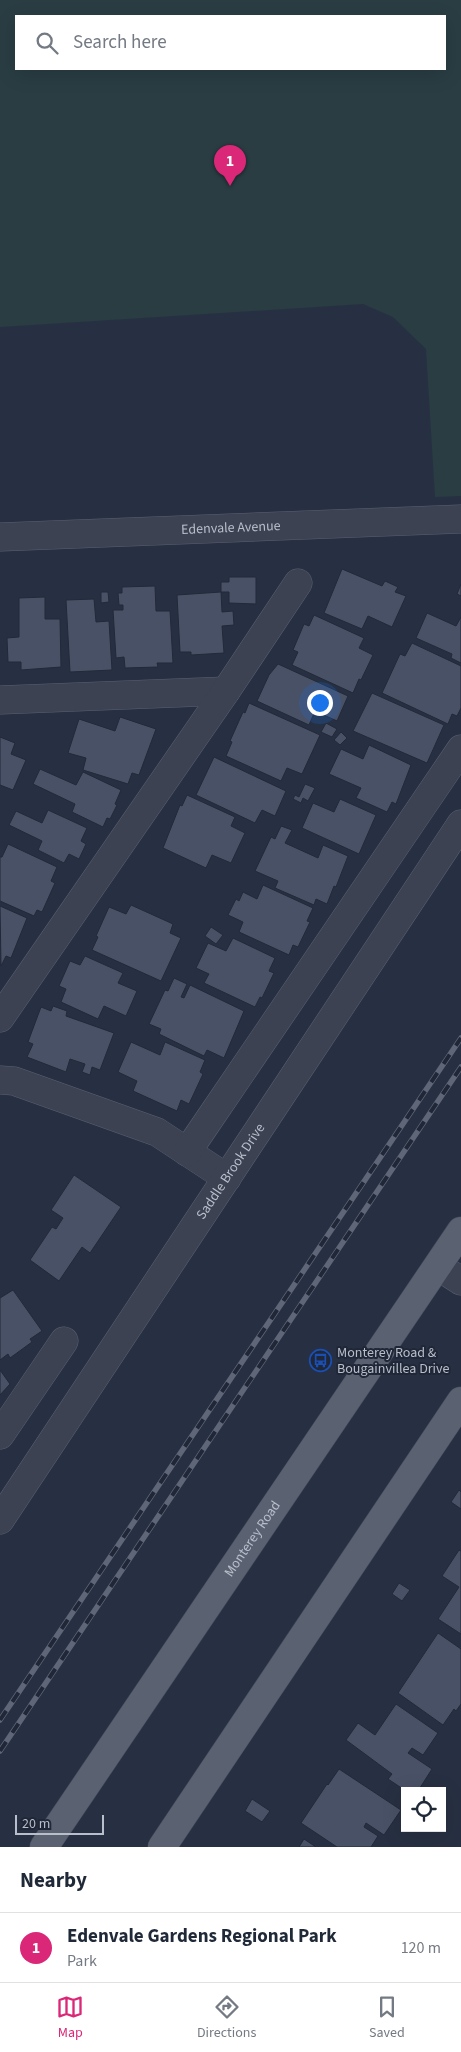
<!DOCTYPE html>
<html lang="en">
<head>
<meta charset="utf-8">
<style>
  :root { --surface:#fff; --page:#f6f6f7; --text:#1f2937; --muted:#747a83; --line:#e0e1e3; --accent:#db2777 }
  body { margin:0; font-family:"Source Sans 3",sans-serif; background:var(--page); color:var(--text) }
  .controls { position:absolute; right:15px; bottom:15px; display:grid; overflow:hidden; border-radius:0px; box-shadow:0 5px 20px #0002 }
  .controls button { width:45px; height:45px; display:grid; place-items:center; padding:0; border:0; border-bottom:1px solid var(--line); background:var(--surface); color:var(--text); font:25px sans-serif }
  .scale { position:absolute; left:15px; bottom:12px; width:89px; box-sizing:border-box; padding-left:5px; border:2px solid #b9becb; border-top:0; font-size:14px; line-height:18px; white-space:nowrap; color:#b9becb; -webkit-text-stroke:4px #202737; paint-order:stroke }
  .you { position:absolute; left:319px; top:702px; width:18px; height:18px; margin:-12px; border:4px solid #fff; border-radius:50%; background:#1a73e8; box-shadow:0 0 0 8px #1a73e833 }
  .badge { display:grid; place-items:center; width:32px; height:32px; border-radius:50%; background:var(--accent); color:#fff; font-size:16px; font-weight:700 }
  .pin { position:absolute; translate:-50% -41px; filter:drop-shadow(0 1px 2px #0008) }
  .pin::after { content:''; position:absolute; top:26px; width:18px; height:15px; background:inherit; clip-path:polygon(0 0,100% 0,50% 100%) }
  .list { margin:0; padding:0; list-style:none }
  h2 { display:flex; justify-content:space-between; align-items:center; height:65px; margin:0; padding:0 20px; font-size:21px }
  h2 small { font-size:16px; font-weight:400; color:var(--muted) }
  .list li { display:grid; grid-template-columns:32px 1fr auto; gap:15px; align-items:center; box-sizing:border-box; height:70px; padding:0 20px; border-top:1px solid var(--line) }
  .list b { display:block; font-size:19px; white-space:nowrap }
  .list p { margin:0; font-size:16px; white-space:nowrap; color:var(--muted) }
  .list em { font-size:16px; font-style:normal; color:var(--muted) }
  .icon { flex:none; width:28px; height:28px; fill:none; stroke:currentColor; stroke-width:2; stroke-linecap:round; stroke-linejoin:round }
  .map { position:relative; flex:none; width:461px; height:1847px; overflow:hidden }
  .search { position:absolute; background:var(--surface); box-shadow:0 5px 20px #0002; left:15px; right:15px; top:15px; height:55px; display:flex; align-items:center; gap:12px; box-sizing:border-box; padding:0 18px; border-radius:0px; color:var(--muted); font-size:19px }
  .sheet { height:135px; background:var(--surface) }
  nav { display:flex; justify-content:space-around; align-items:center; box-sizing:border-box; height:70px; border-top:1px solid var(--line); background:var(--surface); font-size:14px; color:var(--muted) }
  nav a { display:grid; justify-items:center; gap:2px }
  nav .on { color:var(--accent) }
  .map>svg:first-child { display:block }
</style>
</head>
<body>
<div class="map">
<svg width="461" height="1847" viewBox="0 0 461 1847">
  <rect width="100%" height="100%" fill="#273042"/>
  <path fill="#293d43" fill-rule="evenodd" d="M0,0H461V496L435,497L426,349L393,317L363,304L0,327ZM16,16H445V69H16Z"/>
  <g fill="#495166" stroke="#222939">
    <path d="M342,569L382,586L385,581L398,587L395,592L406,596L392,627L368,616L362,629L324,613Z"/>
    <path d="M229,577H256V604L229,603V592H221V582H229Z"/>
    <path d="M461,584V596L457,594Z"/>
    <path d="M155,586L156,611H170L173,663H157L158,667L125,668L124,657L116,658L113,610H123V605H119L118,593H122V587Z"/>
    <path d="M101,592H108L109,602L101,603Z"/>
    <path d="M221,592L222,612L233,611L234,625L222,626L224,653L191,655V652H180L177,595Z"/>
    <path d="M45,597V619H60L61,667L21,670V662H8L7,638L19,637V598Z"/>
    <path d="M94,599L96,622L109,621L112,670L70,672L66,600Z"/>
    <path d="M427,613L456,626L461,617V663L451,658L452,654L416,638Z"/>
    <path d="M314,615L364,638L359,648L373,655L361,680L359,679L353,693L292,665L298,652L293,650L304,624L309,626Z"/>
    <path d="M412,643L461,666V708L457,716L452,714L448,724L382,693L400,654L405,656Z"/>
    <path d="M278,664L348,696L337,721L315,711L309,725L257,701L269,675Z"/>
    <path d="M372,693L444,725L427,763L353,731Z"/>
    <path d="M249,703L320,735L302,774L287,768L281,781L226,756L232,742L230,741L243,712L245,713Z"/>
    <path d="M120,717L156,729L139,775L132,773L128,784L83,770L86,758L68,753L79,719L115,731Z"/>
    <path d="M326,723L337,729L332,737L321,732Z"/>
    <path d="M341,732L347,738L340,745L334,740Z"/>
    <path d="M0,737L15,743L11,754L26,760L13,790L0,785Z"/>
    <path d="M369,745L411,765L396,804L392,802L387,812L356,798L361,788L329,774L341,749L363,759Z"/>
    <path d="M214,757L286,791L275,816L262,810L255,823L196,795Z"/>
    <path d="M40,769L76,785L83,772L121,790L115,804L117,805L110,819L107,818L103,827L72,812L75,804L33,784Z"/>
    <path d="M305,784L315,788L308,801L303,798L301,803L293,799L295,795L299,797Z"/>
    <path d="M187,795L235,817L231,826L245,833L231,863L212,855L206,868L163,848L180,805L182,806Z"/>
    <path d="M340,799L376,815L359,854L302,828L313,803L334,812Z"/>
    <path d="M48,810L87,828L81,841L86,844L79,859L69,854L64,863L38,850L42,841L9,825L16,811L42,823Z"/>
    <path d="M281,826L292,830L285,843L318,858L323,845L348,856L336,887L334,886L327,904L316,899L314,905L275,888L278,881L255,871L271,837L275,839Z"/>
    <path d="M8,844L57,867L51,881L55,883L42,912L37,910L34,916L0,901V857H2Z"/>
    <path d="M263,885L313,908L307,921L310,922L298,947L293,945L289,955L239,932L243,922L228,915L236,899L239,901L243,892L257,899Z"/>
    <path d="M131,905L173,924L170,933L181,938L161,981L92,950L98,937L96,936L109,907L126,914Z"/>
    <path d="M0,906L27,918L11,958L6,956L1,966Z"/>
    <path d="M211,927L223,935L216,944L205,936Z"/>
    <path d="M233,938L275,958L269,971L274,973L262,998L260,997L255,1007L204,983L209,974L196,968L208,943L226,951Z"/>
    <path d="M85,956L123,973L118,983L137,991L126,1016L104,1006L98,1019L61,1002L66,989L59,986L70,961L80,965Z"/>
    <path d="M174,978L187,984L181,997L184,998L190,985L244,1011L224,1058L207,1050L204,1056L159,1034L161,1029L149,1024L165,990L168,991Z"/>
    <path d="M53,1006L67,1011L66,1016L114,1033L100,1070L92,1067L90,1075L82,1072L85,1064L70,1059L66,1072L27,1057L33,1044L28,1042L41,1007L51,1011Z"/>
    <path d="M131,1042L160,1055L165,1042L205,1060L200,1072L203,1074L189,1104L181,1100L177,1111L133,1091L137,1081L118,1072Z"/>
    <path d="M74,1175L121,1207L90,1253L82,1247L59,1281L30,1260L52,1227L56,1229L63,1218L51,1210Z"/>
    <path d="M13,1290L42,1331L30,1339L32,1342L10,1358L8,1354L0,1360V1298Z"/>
    <path d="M0,1370L10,1384L0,1395Z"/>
    <path d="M459,1490L461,1492V1509L451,1502Z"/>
    <path d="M459,1550L461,1551V1634L438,1619L459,1587L442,1576Z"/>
    <path d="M399,1583L410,1590L402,1601L392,1594Z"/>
    <path d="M438,1633L461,1649V1704L456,1711L454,1709L443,1725L398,1693Z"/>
    <path d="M396,1704L438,1733L423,1755L412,1748L408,1753L432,1769L418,1791H406L388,1779L392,1774L346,1740L358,1723L375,1735Z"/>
    <path d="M339,1769L401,1810L384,1835L366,1823L364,1827L378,1836L371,1847H337L301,1823L327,1784L328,1785Z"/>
    <path d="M252,1799L270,1811L262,1822L245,1811Z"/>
    <path d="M304,1839L316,1847H299Z"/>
  </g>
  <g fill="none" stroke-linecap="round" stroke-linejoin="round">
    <defs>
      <g id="minor">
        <path id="s1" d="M0,537L461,519"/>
        <path d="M0,700L226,691"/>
        <path d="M0,1018L226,691L298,583"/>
        <path d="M0,1080L14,1081L157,1132L227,1178"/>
        <path d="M187,1152L461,749"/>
        <path d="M438,1266L461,1281"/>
        <path d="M0,1435L64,1341"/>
        <path id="s2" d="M0,1520L461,824"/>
      </g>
      <g id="major">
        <path id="s3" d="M44,1847L461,1231"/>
        <path d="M162,1847L461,1401"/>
      </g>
    </defs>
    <use href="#minor" stroke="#5a606f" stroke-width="29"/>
    <use href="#major" stroke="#454b5b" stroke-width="29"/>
    <use href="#minor" stroke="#3c4252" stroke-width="28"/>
    <use href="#major" stroke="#5a6171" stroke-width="28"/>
    <defs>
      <g id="rail">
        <path d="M0,1720L461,1038"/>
        <path d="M0,1751L461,1067"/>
      </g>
    </defs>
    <use href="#rail" stroke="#5e6678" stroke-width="5.5"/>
    <use href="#rail" stroke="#202737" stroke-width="4" stroke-dasharray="11" stroke-linecap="butt"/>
  </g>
  <defs>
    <symbol id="bus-ring" viewBox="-11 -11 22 22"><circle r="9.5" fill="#202737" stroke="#1a4fb4" stroke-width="1.5"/><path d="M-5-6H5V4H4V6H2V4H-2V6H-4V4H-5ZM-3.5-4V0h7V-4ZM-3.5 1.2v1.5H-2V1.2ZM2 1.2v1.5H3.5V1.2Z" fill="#1a4fb4"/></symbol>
  </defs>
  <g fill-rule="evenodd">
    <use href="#bus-ring" x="308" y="1348" width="25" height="25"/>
  </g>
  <g text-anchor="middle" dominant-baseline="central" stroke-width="4" stroke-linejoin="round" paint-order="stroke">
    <g font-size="14" fill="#b9becb" stroke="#202737">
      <text stroke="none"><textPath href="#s1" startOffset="231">Edenvale Avenue</textPath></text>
      <text stroke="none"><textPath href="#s2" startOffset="418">Saddle Brook Drive</textPath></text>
      <text stroke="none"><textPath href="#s3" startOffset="372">Monterey Road</textPath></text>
    </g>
    <g font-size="14" fill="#b9becb" stroke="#202737" text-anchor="start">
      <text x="337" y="1353">Monterey Road &amp;<tspan x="337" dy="16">Bougainvillea Drive</tspan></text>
    </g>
  </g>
</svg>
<div class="controls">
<button><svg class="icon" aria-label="locate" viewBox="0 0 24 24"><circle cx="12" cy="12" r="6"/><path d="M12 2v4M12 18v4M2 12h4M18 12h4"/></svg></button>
</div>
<div class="scale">20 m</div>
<div class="you"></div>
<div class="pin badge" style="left:230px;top:186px">1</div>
<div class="search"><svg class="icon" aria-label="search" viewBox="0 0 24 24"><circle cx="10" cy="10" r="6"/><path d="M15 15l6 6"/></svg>Search here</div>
</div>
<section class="sheet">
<h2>Nearby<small></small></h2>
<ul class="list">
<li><span class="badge">1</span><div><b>Edenvale Gardens Regional Park</b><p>Park</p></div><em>120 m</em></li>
</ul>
</section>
<nav>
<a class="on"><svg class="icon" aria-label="map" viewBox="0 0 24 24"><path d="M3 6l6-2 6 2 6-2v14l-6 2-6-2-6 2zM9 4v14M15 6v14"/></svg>Map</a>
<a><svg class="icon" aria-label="directions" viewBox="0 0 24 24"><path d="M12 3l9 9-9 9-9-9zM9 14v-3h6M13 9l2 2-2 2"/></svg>Directions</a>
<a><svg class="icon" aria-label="saved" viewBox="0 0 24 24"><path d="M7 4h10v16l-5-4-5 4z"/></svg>Saved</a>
</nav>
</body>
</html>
